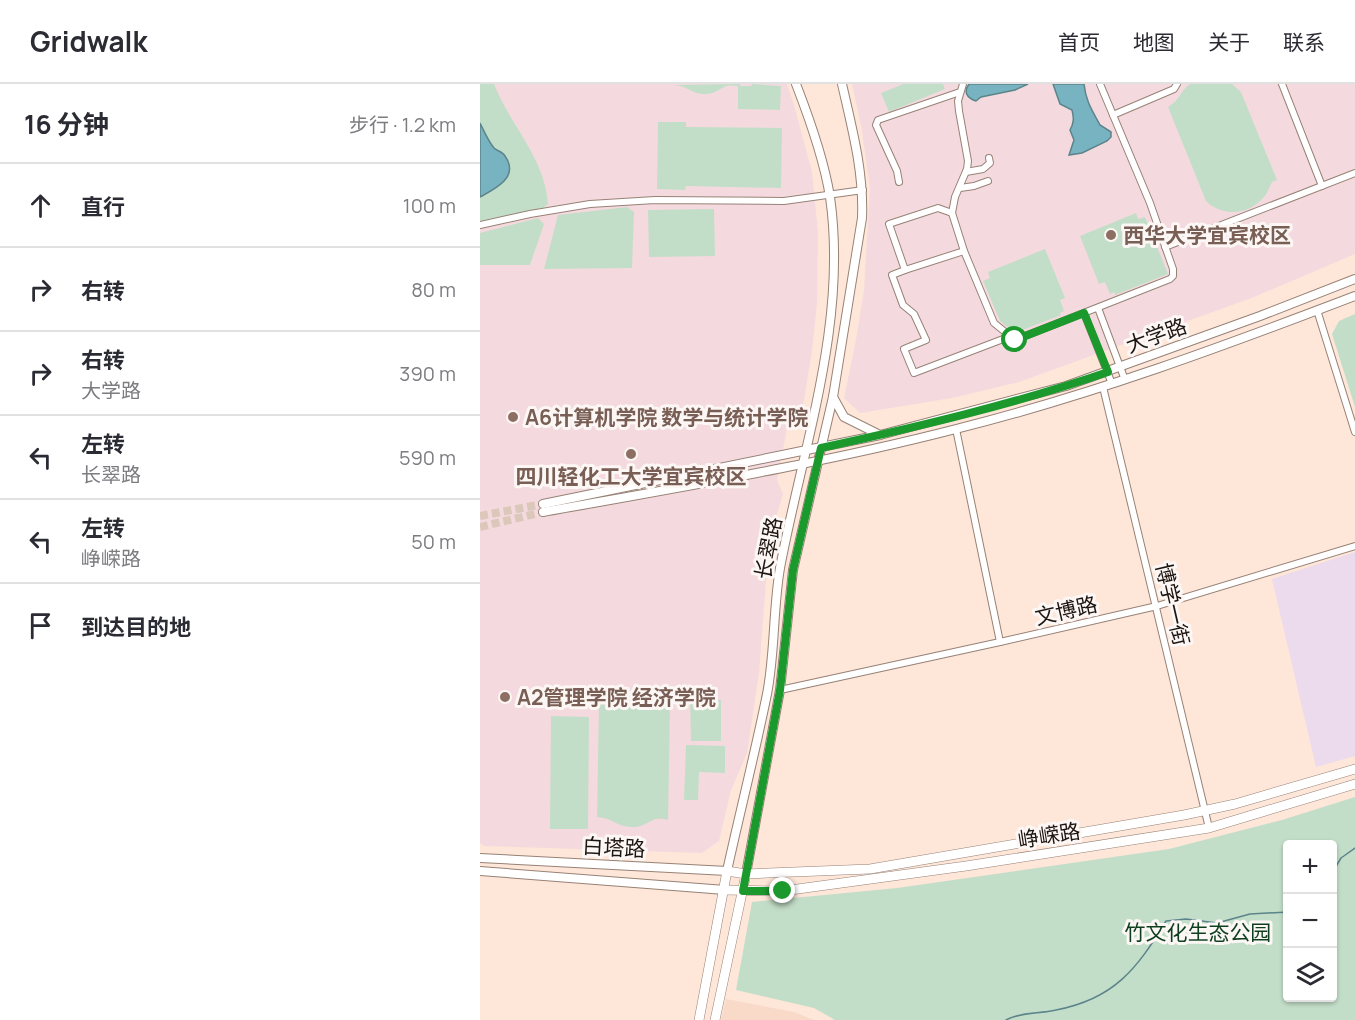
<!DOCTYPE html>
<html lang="zh">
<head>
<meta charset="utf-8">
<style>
  :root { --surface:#fff; --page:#f7f7f7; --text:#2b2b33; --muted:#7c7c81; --line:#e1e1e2 }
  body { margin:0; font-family:Manrope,"Noto Sans SC",sans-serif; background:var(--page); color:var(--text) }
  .controls { position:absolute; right:18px; bottom:18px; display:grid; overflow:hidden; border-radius:6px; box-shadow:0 2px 4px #0004 }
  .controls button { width:54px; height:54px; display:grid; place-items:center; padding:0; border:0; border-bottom:2px solid var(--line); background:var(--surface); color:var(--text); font:30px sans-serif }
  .stop { position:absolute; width:18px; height:18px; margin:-14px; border:4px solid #1c992d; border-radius:50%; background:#fff }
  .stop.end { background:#1c992d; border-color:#fff; box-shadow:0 2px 6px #0008 }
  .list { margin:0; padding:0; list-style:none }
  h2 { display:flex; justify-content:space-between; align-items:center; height:78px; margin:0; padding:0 24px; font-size:26px }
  h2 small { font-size:20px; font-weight:400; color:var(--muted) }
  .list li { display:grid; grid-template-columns:39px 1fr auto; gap:18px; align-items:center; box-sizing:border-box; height:84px; padding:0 24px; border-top:2px solid var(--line) }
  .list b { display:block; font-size:22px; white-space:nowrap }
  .list p { margin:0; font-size:20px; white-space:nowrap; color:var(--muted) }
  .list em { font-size:20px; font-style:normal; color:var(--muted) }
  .icon { flex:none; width:33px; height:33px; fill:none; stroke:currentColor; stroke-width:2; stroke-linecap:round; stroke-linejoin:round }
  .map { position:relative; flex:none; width:875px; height:936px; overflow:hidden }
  header { display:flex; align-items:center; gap:36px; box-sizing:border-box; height:84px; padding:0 30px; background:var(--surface); border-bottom:2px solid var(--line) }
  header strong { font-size:28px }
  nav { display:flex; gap:33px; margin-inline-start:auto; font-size:21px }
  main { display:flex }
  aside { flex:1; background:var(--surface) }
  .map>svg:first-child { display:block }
</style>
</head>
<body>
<header>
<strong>Gridwalk</strong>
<nav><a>首页</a><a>地图</a><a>关于</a><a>联系</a></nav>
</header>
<main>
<aside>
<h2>16 分钟<small>步行 · 1.2 km</small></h2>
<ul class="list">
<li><svg class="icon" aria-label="ahead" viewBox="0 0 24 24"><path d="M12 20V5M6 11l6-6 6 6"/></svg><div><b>直行</b></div><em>100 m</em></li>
<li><svg class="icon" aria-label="right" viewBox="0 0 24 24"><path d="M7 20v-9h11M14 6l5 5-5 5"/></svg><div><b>右转</b></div><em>80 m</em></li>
<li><svg class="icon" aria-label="right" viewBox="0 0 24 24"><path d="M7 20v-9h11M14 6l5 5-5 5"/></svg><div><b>右转</b><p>大学路</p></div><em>390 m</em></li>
<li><svg class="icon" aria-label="left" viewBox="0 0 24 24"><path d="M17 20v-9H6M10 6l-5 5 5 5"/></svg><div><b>左转</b><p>长翠路</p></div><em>590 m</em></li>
<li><svg class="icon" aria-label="left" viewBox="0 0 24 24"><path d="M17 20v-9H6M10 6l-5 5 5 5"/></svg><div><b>左转</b><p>峥嵘路</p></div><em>50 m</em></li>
<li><svg class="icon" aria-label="arrive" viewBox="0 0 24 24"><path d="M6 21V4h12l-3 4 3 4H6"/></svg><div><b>到达目的地</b></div></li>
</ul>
</aside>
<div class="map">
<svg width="875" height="936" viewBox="0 0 875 936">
  <rect width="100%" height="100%" fill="#fee6d9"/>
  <path fill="#f9dac9" d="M246,915L314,928L334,936H241Z"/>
  <g fill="#f4dade">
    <path d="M0,0H307L314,21L332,88L338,149L337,219L332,267L321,334L307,345L297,396L303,410L289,457L279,589L267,669L251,706L239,757L222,769L4,762L0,759Z"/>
    <path d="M372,0H875V170L774,213L539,298L472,314L380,329L364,314L376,256L384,206L390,105L382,47Z"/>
  </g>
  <path fill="#ebdbed" d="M875,468V672L836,683L792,495Z"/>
  <g fill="#c3dec8" fill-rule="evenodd">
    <path d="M0,0H14C30,41 65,74 68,120L63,124L33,130L0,140Z"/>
    <path d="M260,0V2H271L272,0L301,2L300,26L258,25V2C254,2 251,1 247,2C239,4 235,11 224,10C211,10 207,1 192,1Z"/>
    <path d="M423,0H463L465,5L409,28L401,9Z"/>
    <path d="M710,0H752L761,8L797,96L792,98C789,104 787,111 782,115C768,131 742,133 726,117L688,23C700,16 700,7 710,0Z"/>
    <path d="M178,38H206V43L302,44L301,104L206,102L205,106L177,105Z"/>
    <path d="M147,123L154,128L152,184L64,185L78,131Z"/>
    <path d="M234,125L235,172L169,173L168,126Z"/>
    <path d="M656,129L658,135L665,133L688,190L635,211L634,208L630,210L625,198L619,200L600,152Z"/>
    <path d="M58,134L64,140L50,181H0V149Z"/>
    <path d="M565,165L585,214L580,216L584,227L580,229L581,231L535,249L520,237L503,197L510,194L508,188Z"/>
    <path d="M875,230V323L852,250L859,237Z"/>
    <path d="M155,611C171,613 173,622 190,622L188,736C184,735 177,734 173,736C165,740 160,744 150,743C136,742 132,734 117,733L119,620L131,621L140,614Z"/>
    <path d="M210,616H241V657H211Z"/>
    <path d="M71,632L109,633L108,745H70Z"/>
    <path d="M206,661L245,662V689L219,688L218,716H204Z"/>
    <path d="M875,713V936H355L334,924L256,906L272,818L417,804L689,765L802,736ZM852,760V914H808V760Z"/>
  </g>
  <g fill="#77b3c0" stroke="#5c848b" stroke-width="1.5">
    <path d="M489,0H548L535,6L501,13L496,17C487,14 483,8 489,0Z"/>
    <path d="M573,0H604C606,18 612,26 620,41L631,48V53L627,57L602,69L589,71L594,56L590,46C594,39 594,34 592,26L580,20Z"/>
    <path d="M0,39C4,47 8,57 14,64C17,67 23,68 25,72C40,93 15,105 0,113Z"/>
  </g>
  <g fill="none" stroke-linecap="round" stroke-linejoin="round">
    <g stroke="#5c848b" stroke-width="1.5">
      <path d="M852,789L861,774L875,764"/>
      <path d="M526,936C541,928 559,930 576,926C634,915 657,885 686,837L706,835L737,839L770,830L808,828"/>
    </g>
    <g stroke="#dcc7bb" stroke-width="8" stroke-dasharray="8 4" stroke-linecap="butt">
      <path d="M0,432L63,420"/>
      <path d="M0,443L63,428"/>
    </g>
    <defs>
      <g id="street">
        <path d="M483,0L478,17L479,27L488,77L487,85L475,113L472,129L484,167L514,239L535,256L690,195L693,192V185L670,119L620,0"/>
        <path d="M802,0L842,102"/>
        <path d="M633,31L694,5L697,0"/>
        <path d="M486,88L503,85L510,79L509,74"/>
        <path d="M419,98L417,87L396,41L398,36L480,8"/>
        <path d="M480,104L494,102L508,97"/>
        <path d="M472,129L458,124L409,140L425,186L412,191L423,221L434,230L446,256L424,265L434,289L531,252"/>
        <path d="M0,141L50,130L110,120L175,116L304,117L383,106"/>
        <path d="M685,163L875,89"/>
        <path d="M425,186L484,167"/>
        <path d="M618,224L645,296"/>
        <path d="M837,226L875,348"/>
        <path d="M604,229L632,300"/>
        <path d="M623,303L729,744"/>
        <path d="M476,345L520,558"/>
        <path d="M300,606L520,558L677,522L875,462"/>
      </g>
      <g id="secondary">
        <path d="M353,313L364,333L400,351"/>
        <path d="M63,420L400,351L586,302L780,232L875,195"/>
        <path d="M63,428C201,403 340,380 476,345C612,311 744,262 875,212"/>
        <path d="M0,774L247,787C260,728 275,669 287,610C295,569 293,525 300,484C323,362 368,238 350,113C344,75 330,36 316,0"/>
        <path d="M0,787L245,806"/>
        <path d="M266,790L300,606L313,486L353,313L382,134C384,88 372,44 362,0"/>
      </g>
      <g id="primary">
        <path d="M245,806L303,807L486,782L729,744L875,700"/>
        <path d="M219,936L247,787L266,790L390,785L704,731L755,720L875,685"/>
        <path d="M235,936L266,790"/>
      </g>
    </defs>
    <use href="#street" stroke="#978276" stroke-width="8"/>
    <use href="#secondary" stroke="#978276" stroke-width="10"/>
    <use href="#primary" stroke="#978276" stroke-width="10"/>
    <use href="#street" stroke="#fff" stroke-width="6"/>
    <use href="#secondary" stroke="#fff" stroke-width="8"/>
    <use href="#primary" stroke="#fff" stroke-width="9"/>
  </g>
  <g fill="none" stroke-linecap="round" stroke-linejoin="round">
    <path stroke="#1c992d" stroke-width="8" d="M303,807H263L300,606L313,486L341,364C437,343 535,320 628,288L604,229L535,256"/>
  </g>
  <g fill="#8d6e63" stroke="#fcf7f5" stroke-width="2">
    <circle cx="631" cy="151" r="6"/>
    <circle cx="33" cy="333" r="6"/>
    <circle cx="151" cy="370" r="6"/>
    <circle cx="25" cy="613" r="6"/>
  </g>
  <g text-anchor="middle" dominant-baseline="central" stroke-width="6" stroke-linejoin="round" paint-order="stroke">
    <g font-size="21" font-weight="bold" fill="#785e54" stroke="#fcf7f5" text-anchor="start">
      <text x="643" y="151">西华大学宜宾校区</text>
      <text x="45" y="333">A6计算机学院 数学与统计学院</text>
      <text x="151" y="392" text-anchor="middle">四川轻化工大学宜宾校区</text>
      <text x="37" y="613">A2管理学院 经济学院</text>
    </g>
    <g font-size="21" fill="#1d1510" stroke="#fcf7f5">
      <text transform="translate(676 251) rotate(-20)">大学路</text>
      <text transform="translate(288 464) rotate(-79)">长翠路</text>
      <text transform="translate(693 520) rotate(77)">博学一街</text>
      <text transform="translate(586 526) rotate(-13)">文博路</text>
      <text transform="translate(569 751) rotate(-9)">峥嵘路</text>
      <text transform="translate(134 763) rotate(3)">白塔路</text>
    </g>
    <g font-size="21" fill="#0d3e1e" stroke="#fcf7f5">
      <text x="718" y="848">竹文化生态公园</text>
    </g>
  </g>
</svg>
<div class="controls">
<button>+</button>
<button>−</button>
<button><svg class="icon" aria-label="layers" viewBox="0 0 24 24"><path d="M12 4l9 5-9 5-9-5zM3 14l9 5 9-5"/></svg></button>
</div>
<div class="stop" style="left:535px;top:256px"></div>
<div class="stop end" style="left:303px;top:807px"></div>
</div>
</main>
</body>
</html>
